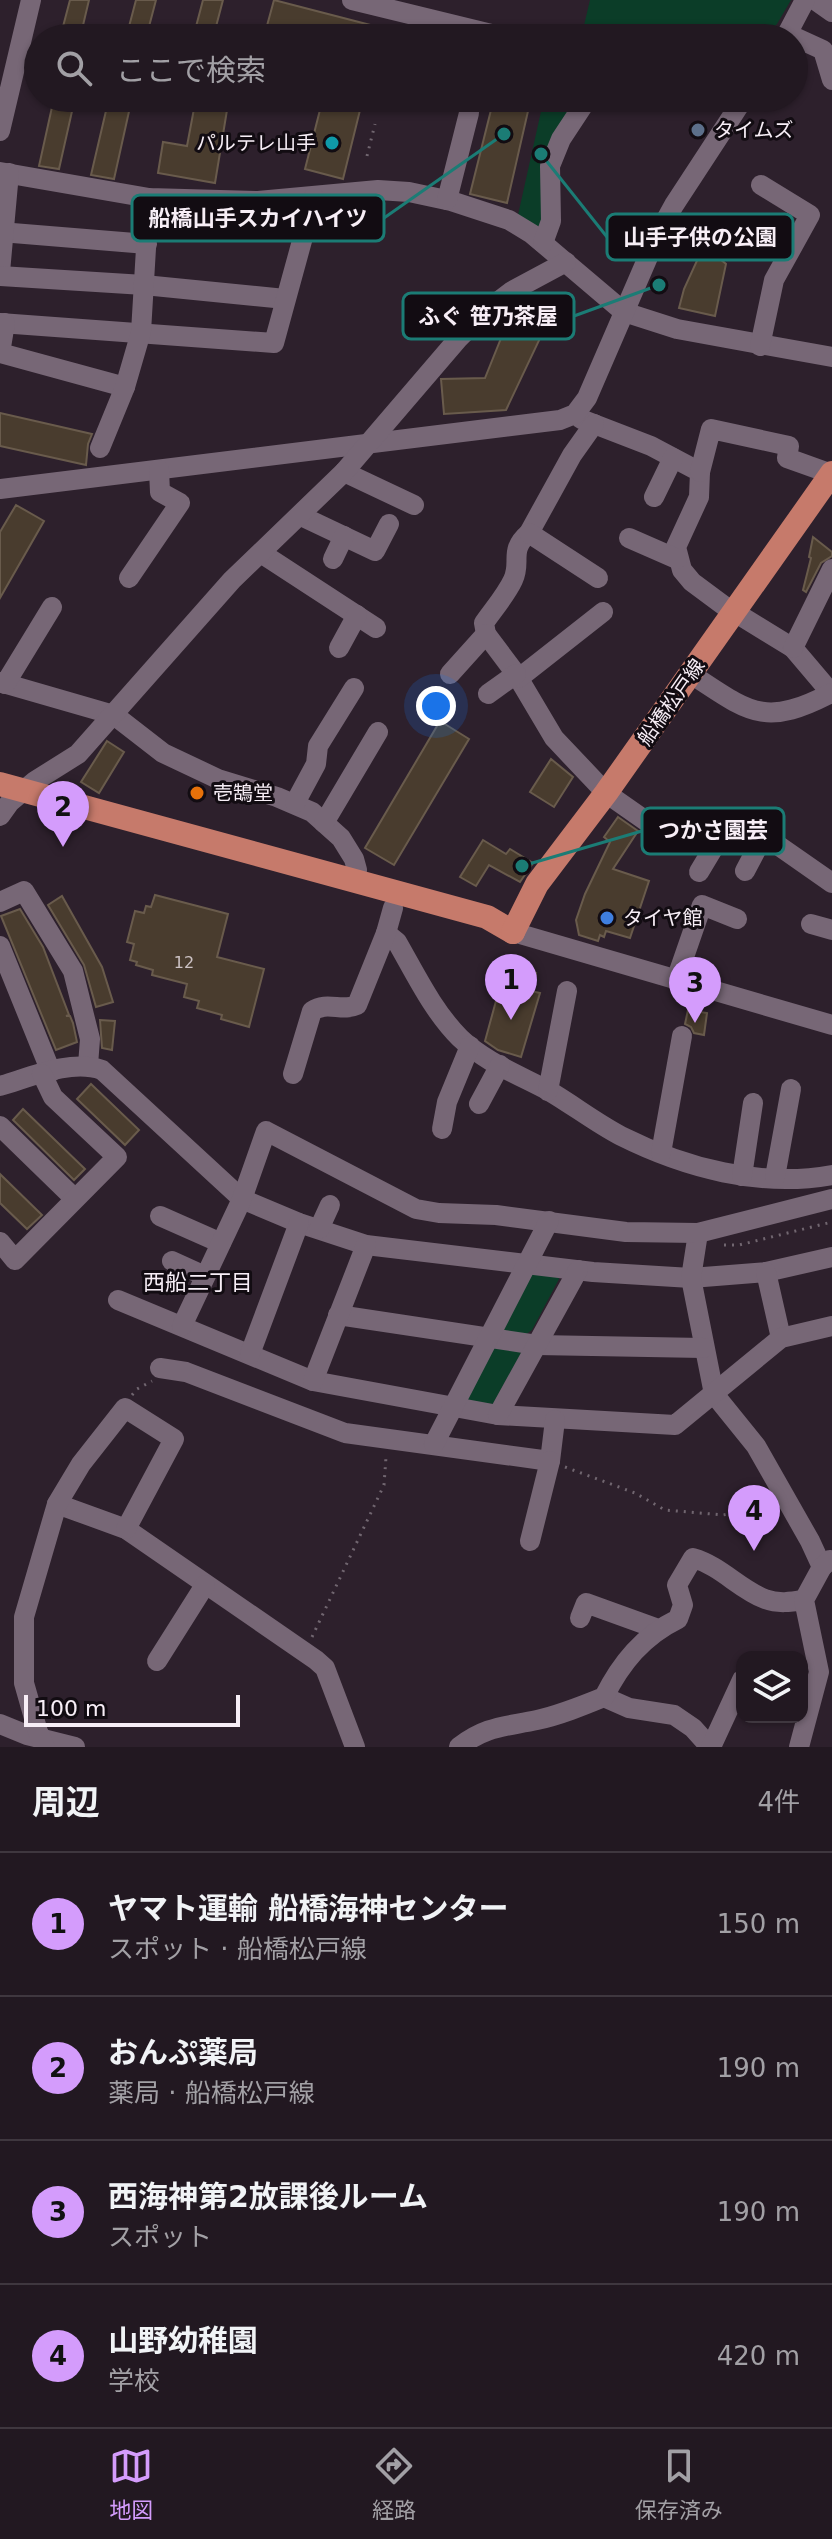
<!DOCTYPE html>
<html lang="ja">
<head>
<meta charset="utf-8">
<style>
  :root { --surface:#221821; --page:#2e252e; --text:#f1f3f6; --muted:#a2a0a5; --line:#3f373f; --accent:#d49cfc }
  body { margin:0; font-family:"DejaVu Sans","Noto Sans JP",sans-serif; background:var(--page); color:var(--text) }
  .controls { position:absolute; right:24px; bottom:24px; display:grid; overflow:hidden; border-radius:16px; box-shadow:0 2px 6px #0004 }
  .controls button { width:72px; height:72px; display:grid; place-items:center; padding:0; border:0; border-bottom:2px solid var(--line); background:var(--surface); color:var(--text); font:40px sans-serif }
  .scale { position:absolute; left:24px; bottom:20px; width:216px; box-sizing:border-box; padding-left:8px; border:4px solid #f7eef6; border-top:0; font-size:22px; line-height:28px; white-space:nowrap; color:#f7eef6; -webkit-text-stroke:6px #120c12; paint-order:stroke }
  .you { position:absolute; left:436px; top:706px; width:28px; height:28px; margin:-20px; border:6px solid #fff; border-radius:50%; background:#1a73e8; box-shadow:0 0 0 12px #1a73e833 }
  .badge { display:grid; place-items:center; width:52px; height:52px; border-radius:50%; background:var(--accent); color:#111; font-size:26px; font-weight:700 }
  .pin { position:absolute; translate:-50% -66px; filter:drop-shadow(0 2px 4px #0008) }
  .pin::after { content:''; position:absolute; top:42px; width:28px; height:24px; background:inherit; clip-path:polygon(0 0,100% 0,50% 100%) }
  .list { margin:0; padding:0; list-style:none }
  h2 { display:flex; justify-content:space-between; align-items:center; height:104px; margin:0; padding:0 32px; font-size:34px }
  h2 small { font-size:26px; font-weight:400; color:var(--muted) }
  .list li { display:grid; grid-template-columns:52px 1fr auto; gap:24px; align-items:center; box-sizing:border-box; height:144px; padding:0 32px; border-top:2px solid var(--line) }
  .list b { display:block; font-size:30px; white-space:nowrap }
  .list p { margin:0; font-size:26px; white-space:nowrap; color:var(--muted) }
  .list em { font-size:26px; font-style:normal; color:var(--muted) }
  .icon { flex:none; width:44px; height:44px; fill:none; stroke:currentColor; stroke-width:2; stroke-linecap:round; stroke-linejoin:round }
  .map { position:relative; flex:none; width:832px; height:1747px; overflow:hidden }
  .search { position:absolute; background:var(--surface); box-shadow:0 2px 6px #0004; left:24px; right:24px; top:24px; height:88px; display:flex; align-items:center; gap:20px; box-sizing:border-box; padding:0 28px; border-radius:44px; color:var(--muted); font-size:30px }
  .sheet { height:680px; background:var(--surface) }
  nav { display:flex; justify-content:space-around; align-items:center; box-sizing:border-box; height:112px; border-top:2px solid var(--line); background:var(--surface); font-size:22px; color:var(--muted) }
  nav a { display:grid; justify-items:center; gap:4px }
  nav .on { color:var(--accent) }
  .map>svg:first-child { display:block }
</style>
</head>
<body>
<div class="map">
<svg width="832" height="1747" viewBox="0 0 832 1747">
  <rect width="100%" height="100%" fill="#2d202c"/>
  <g fill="#0b3d28">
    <path d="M590,0H791L777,24L762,38H581Z"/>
    <path d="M544,98H581L556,140L545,222L538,227L518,215Z"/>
    <path d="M526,1274H558L559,1279L532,1330L525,1335L503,1332Z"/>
    <path d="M495,1345L518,1350L521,1353L493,1404L464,1400Z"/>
  </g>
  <g fill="#493c2e" stroke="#695b4c" stroke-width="2">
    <path d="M70,0H89L80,38H60Z"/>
    <path d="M136,0H156L146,38H126Z"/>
    <path d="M203,0H223L213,38H193Z"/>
    <path d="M274,0L382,28L379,38H283L265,33Z"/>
    <path d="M54,98H75L59,169L39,166Z"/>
    <path d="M109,98H132L114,179L91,175Z"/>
    <path d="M196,98H229L215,183L158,173L163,142L187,146Z"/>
    <path d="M323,98H363L343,179L305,169Z"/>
    <path d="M494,98H531L507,203L470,194Z"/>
    <path d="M700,254L720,259L726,264L715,316L679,308L684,289Z"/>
    <path d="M522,300L536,306L543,332L506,410L444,414L441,379L485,378L514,306Z"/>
    <path d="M0,413L92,434L88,444L86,465L0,446Z"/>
    <path d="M16,505L44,521L0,598V532Z"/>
    <path d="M813,537L832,552V556L821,563L806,592L803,590L811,558L809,557Z"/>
    <path d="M440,721L469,739L394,865L365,848Z"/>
    <path d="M107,741L124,752L99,793L81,782Z"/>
    <path d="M551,759L573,777L554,807L530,792Z"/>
    <path d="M618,817L638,831L613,869L649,881L630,938L606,931L604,937L600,935L598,941L579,935L576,920L585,894L610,842L604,837Z"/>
    <path d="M483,840L506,854L510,849L533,863L520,882L489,865L476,886L460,877Z"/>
    <path d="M155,895L228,914L217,957L264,969L249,1027L221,1019L222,1015L197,1008L199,1001L184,997L187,984L152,975L153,970L136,965L137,962L130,960L134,944L127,942L135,911L144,913L146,906L151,907Z"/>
    <path d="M62,896L102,967L113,1002L96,1007L84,965L48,905Z"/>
    <path d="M20,909L43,947L69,1015L66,1016H70L73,1023L77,1042L56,1050L1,916Z"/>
    <path d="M497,965L512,969L513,966L536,973L531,991L540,993L521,1057L498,1050L485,1041L499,990L490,988Z"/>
    <path d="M688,1010L707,1013L704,1035L694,1033L691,1027L685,1024Z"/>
    <path d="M100,1020L115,1021L112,1050L102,1048Z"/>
    <path d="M91,1084L139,1130L125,1145L77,1099Z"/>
    <path d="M23,1109L85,1169L74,1180L13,1120Z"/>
    <path d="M0,1174L42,1215L27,1229L0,1203Z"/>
  </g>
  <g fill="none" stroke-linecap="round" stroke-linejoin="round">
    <g stroke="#716670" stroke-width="3" stroke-dasharray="2 6" stroke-linecap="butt">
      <path d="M367,156L375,124"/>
      <path d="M724,1245H739L832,1222"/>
      <path d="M132,1395L137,1389L152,1381"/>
      <path d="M565,1467L635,1493L665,1510L723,1515L772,1506"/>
      <path d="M312,1637L384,1485L386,1457"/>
    </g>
    <g stroke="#776776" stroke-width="20">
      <path d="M352,0L508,38"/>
      <path d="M815,0L832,12"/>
      <path d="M788,34L823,50L832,80"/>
      <path d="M785,38L805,0"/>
      <path d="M0,131L31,0"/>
      <path d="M0,172L149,198L258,201L378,190L409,192L451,201L509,220L532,234L624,312L677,329L832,357"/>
      <path d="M447,200L469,113"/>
      <path d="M0,232L147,244"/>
      <path d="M543,243L551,221L550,166L561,139L588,98"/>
      <path d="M0,272L9,173"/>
      <path d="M0,276L144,285L285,299"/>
      <path d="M0,323L274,343L314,197"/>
      <path d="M5,323L0,353L125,387"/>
      <path d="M760,346L774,280L810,215L761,185"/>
      <path d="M581,419L651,446L700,472L699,497L676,547L682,570L692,582L723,605L793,648L832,694"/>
      <path d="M594,424L572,455L529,533C508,551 522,561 513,580C506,595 493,610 484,623L486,634L516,674L554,738L606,793L646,821L678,834L709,841L720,837L735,824L749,825L832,883"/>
      <path d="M100,448L125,387L141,332L149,198"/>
      <path d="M344,472L414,505"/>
      <path d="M700,472L711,429L789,446L787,458L832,474"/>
      <path d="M0,489L560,420L575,414L587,398L658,234L674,205L744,98"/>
      <path d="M654,497L673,458"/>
      <path d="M301,516L375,551L389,524"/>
      <path d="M529,533L598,578"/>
      <path d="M629,538L677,559"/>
      <path d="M261,553L376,628"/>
      <path d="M333,559L344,536"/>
      <path d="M129,578L180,503L160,492L159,470"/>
      <path d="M339,648L357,615"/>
      <path d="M793,648L832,569"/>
      <path d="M450,674L486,634"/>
      <path d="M691,674C749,712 764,728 831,693"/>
      <path d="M519,678L603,612"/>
      <path d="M0,682L114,715L163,753L218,779L277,797L312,812L341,838L354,859L357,870L353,881"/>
      <path d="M5,684L52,607"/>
      <path d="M488,694L516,674"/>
      <path d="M295,803L316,764L318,746L354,688"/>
      <path d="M0,816L10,802L35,781L78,754L232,580L344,472L458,339L487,310L512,291L566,262"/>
      <path d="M324,823L378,732"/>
      <path d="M745,871L764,835"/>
      <path d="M699,872L720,837"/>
      <path d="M0,902L24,891L73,971L90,1039L88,1065"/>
      <path d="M811,924L832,930"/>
      <path d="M513,932L832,1025"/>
      <path d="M386,933L397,942C416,975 433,1011 460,1038C485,1062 519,1075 549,1091C573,1105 596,1123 621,1136C685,1168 760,1188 832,1175"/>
      <path d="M0,946L51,1072"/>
      <path d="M676,980L702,905L737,919"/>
      <path d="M293,1074L312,1011C327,1001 342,1012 357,1005L386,933L393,908"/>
      <path d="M0,1086C31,1077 71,1059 102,1070L242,1199L299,1223L366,1245L593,1272L691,1278L766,1272L832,1257"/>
      <path d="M548,1091L567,991"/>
      <path d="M479,1104L500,1065"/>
      <path d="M0,1126L74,1198"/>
      <path d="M442,1129L447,1102L470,1046"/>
      <path d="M661,1153L682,1036"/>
      <path d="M742,1176L753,1103"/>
      <path d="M775,1177L791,1089"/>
      <path d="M160,1216L221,1243"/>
      <path d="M319,1229L330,1205"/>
      <path d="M698,1233L691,1278L714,1394L756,1446L810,1541L822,1567"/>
      <path d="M0,1242L15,1260L117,1157L53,1097L42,1074"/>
      <path d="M172,1261L205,1276"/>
      <path d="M766,1272L781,1338"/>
      <path d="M118,1300L313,1381L498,1415L675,1425L781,1338L832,1326"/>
      <path d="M338,1315L537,1345L703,1348"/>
      <path d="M182,1326L242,1199L266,1131L416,1209L439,1213L496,1215L626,1232L698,1233L832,1199"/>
      <path d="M250,1354L299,1223"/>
      <path d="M160,1368L186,1372L345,1433L550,1461L555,1420"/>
      <path d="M313,1381L366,1245"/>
      <path d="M498,1415L578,1270"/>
      <path d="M434,1444L549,1221"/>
      <path d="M57,1504L126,1529L316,1660L325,1668L355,1747"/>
      <path d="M530,1541L550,1461"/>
      <path d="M580,1618L586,1603L658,1629"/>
      <path d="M157,1661L205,1585"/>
      <path d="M604,1697L629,1708L674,1715L693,1728L710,1747"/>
      <path d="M0,1724L27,1735L75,1747"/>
      <path d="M45,1747L38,1732L24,1683V1617L57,1504L81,1464L125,1408L174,1439L126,1529"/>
      <path d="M459,1747C486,1726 504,1727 537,1720C560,1715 582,1706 604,1697C621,1663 643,1636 678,1619L683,1605L677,1585L693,1558C721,1566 739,1589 765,1599C778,1604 791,1602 804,1600"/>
      <path d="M711,1747L742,1680"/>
      <path d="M799,1747L819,1672L804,1600L822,1567L830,1560"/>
    </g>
    <g stroke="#c67a6b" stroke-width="24">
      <path d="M0,784L487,917L513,932"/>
      <path d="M513,932L537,884L606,793L832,473"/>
    </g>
  </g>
  <circle fill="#5c6f8a" stroke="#120c12" stroke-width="3" cx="698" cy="130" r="8"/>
  <circle fill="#0f9aa8" stroke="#120c12" stroke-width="3" cx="332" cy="143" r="8"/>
  <circle fill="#e8710a" stroke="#120c12" stroke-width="3" cx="197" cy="793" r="8"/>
  <circle fill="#3f7fe0" stroke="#120c12" stroke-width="3" cx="607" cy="918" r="8"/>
  <g text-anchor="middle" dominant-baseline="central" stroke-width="6" stroke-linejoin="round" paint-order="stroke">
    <g font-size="16" fill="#ccc2c4">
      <text x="184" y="962">12</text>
    </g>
    <g font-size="20" fill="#f7eef6" stroke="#120c12" text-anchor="start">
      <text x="714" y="130">タイムズ</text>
      <text x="316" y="143" text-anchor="end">パルテレ山手</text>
      <text x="213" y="793">壱鵠堂</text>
      <text x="623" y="918">タイヤ館</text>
    </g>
    <g font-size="20" fill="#f7eef6" stroke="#120c12">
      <text transform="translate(671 702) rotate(-55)">船橋松戸線</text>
    </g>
    <g font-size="22" fill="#f7eef6" stroke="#120c12">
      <text x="198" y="1282">西船二丁目</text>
    </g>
  </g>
  <path fill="none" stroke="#1b7c75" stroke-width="3" d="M504 134L384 218M541 154L607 237M659 285L574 316M522 866L642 831"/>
  <g fill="#1b7c75" stroke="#120c12" stroke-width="3">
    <circle cx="504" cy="134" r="8"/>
    <circle cx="541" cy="154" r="8"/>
    <circle cx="659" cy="285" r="8"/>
    <circle cx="522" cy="866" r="8"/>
  </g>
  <g fill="#120c12" stroke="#1b7c75" stroke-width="3">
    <rect x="132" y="195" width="252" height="46" rx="8"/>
    <rect x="607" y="214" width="186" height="46" rx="8"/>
    <rect x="403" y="293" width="171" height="46" rx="8"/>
    <rect x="642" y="808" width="142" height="46" rx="8"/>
  </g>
  <g font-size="22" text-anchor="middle" font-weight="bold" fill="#f7eef6">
    <text x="258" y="226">船橋山手スカイハイツ</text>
    <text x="700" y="245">山手子供の公園</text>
    <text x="488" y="324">ふぐ 笹乃茶屋</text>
    <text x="713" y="838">つかさ園芸</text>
  </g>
</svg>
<div class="controls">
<button><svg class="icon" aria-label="layers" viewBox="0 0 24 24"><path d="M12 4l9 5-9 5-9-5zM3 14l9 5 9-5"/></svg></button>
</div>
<div class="scale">100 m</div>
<div class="you"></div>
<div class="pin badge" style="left:511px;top:1020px">1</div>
<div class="pin badge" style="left:63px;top:847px">2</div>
<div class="pin badge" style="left:695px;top:1023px">3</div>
<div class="pin badge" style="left:754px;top:1551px">4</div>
<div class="search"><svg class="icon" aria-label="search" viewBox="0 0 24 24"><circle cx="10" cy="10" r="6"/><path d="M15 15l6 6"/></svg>ここで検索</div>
</div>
<section class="sheet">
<h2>周辺<small>4件</small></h2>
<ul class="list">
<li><span class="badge">1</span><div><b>ヤマト運輸 船橋海神センター</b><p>スポット · 船橋松戸線</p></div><em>150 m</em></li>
<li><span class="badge">2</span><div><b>おんぷ薬局</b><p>薬局 · 船橋松戸線</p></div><em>190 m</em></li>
<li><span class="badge">3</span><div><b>西海神第2放課後ルーム</b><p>スポット</p></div><em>190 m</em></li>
<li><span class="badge">4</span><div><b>山野幼稚園</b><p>学校</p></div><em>420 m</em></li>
</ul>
</section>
<nav>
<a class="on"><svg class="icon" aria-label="map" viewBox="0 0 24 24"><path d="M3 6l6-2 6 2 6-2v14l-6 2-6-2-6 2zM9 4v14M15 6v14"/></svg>地図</a>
<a><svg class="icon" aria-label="directions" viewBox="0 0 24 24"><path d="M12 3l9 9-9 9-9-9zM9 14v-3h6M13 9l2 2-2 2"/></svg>経路</a>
<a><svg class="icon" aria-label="saved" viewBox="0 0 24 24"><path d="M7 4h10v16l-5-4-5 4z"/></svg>保存済み</a>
</nav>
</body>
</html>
